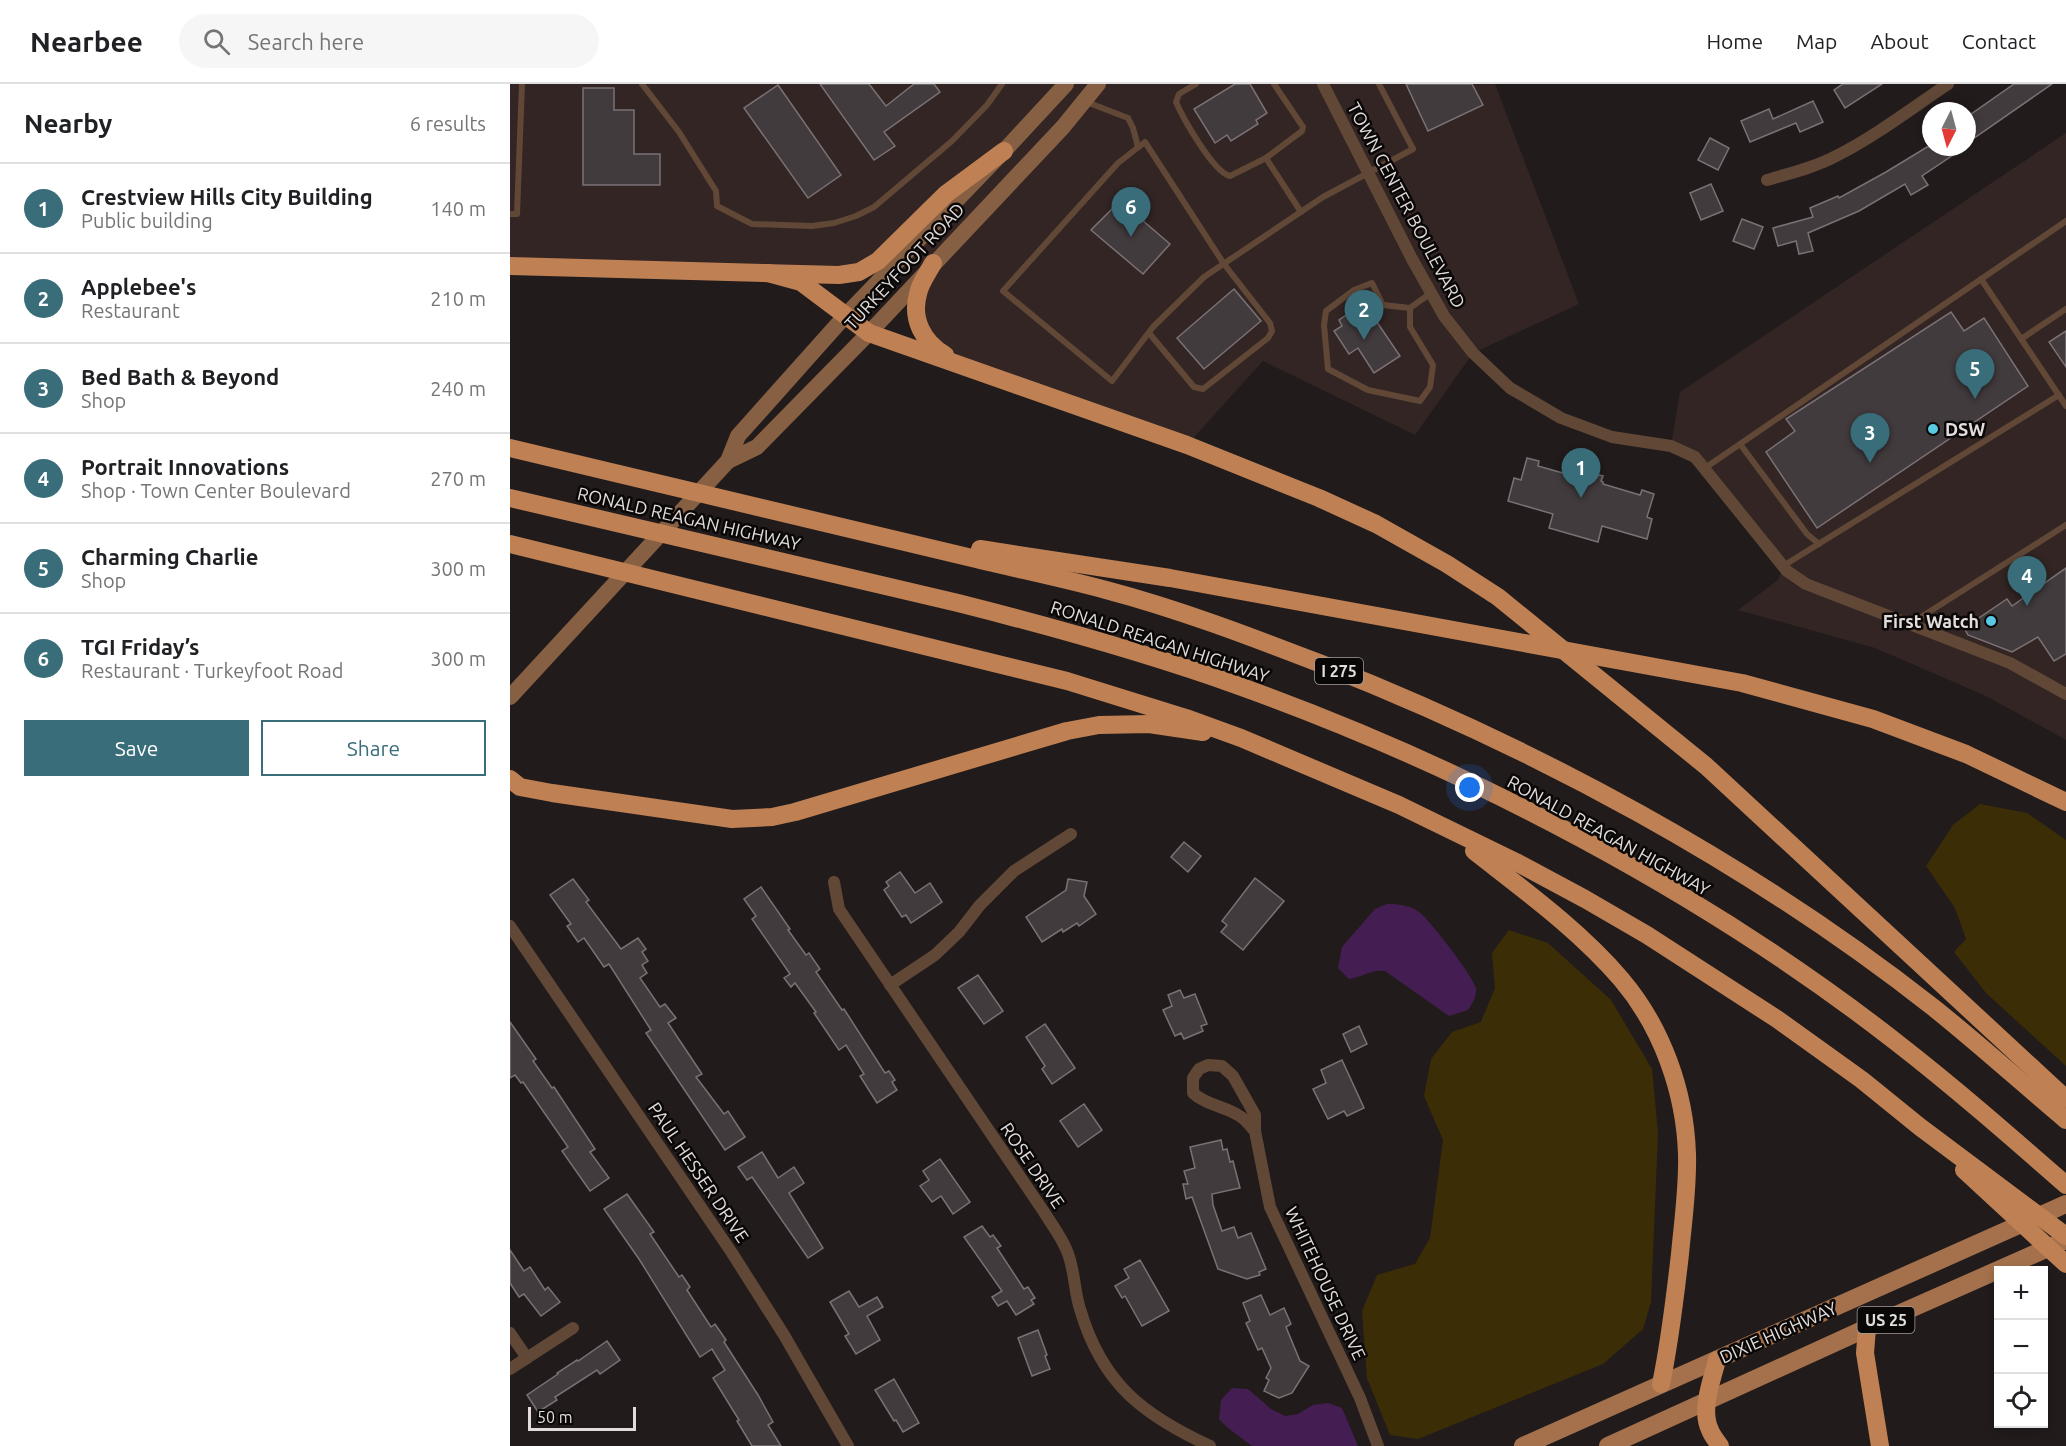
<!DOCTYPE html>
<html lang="en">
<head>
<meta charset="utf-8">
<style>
  :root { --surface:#fff; --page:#f6f6f6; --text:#202124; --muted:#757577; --line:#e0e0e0; --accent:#396d7a }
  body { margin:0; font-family:Ubuntu,sans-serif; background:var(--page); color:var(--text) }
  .controls { position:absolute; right:18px; bottom:18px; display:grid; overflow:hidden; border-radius:0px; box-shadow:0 3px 9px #0003 }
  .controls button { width:54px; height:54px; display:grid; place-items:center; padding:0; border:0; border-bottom:2px solid var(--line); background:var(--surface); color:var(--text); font:30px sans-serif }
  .compass { position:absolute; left:1412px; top:18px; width:54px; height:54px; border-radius:50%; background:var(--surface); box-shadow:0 3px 9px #0003; rotate:186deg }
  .scale { position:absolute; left:18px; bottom:15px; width:108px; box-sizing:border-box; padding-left:6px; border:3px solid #e2dddc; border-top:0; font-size:16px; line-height:21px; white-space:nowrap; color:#e2dddc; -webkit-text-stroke:4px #0a0707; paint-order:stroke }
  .you { position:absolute; left:960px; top:704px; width:21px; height:21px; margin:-15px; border:4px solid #fff; border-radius:50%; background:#1a73e8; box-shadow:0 0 0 9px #1a73e833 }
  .badge { display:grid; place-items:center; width:39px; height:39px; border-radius:50%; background:var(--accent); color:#fff; font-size:20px; font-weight:700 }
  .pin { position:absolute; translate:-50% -50px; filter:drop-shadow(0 2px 3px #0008) }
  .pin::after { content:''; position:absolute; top:32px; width:21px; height:18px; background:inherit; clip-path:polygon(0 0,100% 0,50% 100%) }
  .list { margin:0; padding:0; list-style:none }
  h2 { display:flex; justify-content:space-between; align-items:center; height:78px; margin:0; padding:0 24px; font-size:26px }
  h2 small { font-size:20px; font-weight:400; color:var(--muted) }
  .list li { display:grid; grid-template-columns:39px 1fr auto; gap:18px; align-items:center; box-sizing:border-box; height:90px; padding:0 24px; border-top:2px solid var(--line) }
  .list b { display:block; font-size:22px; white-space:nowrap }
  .list p { margin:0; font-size:20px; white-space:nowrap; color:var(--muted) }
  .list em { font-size:20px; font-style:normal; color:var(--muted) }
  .actions { display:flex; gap:12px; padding:18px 24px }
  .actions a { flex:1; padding:14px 0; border:2px solid var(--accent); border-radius:0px; text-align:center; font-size:21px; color:var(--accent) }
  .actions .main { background:var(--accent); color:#fff }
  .icon { flex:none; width:33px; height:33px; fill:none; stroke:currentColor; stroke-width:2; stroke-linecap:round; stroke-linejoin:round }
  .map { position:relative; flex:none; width:1556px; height:1362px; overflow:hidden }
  header { display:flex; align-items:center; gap:36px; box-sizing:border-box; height:84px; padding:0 30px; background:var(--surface); border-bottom:2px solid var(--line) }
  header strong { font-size:28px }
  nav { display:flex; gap:33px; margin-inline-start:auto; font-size:21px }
  .search { width:420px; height:54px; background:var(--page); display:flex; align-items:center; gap:15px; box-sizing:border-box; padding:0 21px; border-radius:33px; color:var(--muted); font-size:22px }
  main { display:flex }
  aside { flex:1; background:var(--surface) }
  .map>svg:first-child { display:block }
</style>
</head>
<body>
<header>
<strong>Nearbee</strong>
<div class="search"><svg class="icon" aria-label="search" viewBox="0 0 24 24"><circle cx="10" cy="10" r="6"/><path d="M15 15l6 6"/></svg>Search here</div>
<nav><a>Home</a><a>Map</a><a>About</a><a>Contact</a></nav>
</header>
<main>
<aside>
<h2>Nearby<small>6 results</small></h2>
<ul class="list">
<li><span class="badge">1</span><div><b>Crestview Hills City Building</b><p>Public building</p></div><em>140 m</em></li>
<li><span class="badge">2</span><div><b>Applebee's</b><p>Restaurant</p></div><em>210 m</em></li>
<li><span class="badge">3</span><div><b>Bed Bath &amp; Beyond</b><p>Shop</p></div><em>240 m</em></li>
<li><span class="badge">4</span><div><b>Portrait Innovations</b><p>Shop · Town Center Boulevard</p></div><em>270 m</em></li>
<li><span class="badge">5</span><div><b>Charming Charlie</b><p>Shop</p></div><em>300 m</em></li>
<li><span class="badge">6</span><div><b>TGI Friday’s</b><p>Restaurant · Turkeyfoot Road</p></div><em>300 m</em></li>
</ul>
<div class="actions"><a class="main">Save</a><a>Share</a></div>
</aside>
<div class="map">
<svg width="1556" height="1362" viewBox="0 0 1556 1362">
  <rect width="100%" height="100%" fill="#221b1b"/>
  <g fill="#322524">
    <path d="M0,0H985L1069,220L963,269L905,351L753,277L677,361L458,283L407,242L422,179L379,187L349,188L0,182Z"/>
    <path d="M1556,49V656L1476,612L1365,564L1228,526L1268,496L1273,482L1195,384L1161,362L1170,308Z"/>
  </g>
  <g fill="#3b2e07">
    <path d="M1470,720L1517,729L1556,756V982L1476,909L1444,868L1456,855L1445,824L1416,782L1443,741Z"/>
    <path d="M999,846L1038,859L1101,916L1142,985L1148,1049L1141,1218L1133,1245L1093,1280L908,1355L880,1351L857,1294L852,1227L867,1191L905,1180L920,1154L933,1056L914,1012L921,975L942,948L971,938L985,904L982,869Z"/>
  </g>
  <g fill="#441e52">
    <path d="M877,820C888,820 900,821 909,828C919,835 963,892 966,904C967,912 962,920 958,926L939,932L875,887C862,885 852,893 839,895L828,884L832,863L865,825Z"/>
    <path d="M722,1304L738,1305L761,1325L775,1332L788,1330L803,1321L818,1319L832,1324L848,1362H742L718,1344L709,1335L711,1316Z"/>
  </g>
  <g fill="#423b3e" stroke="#7a7175" stroke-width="1.5">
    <path d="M310,0H359L376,22L404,0H424L430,8L374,48L385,62L364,76Z"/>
    <path d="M725,0H740L757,29L746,36L748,40L721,57L717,51L705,59L684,25Z"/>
    <path d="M896,0H962L973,21L918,47Z"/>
    <path d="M1333,0H1372L1335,24L1324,6Z"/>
    <path d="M1504,0H1542L1457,59V33Z"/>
    <path d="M268,1L331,91L298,114L234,24Z"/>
    <path d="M73,4H104V26H124V70H150V101H73Z"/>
    <path d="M1303,17L1313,38L1290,48L1286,39L1240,58L1231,37L1259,25L1263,35Z"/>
    <path d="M1200,54L1219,64L1208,86L1188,76Z"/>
    <path d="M1417,63H1455L1412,92L1418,101L1401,111L1395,100L1349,127L1298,149L1303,167L1289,170L1286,157L1268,162L1263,144L1303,133L1300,124L1328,112L1329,114L1376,88Z"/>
    <path d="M1201,100L1213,127L1191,136L1180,109Z"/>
    <path d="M610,117L660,160L633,190L581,146Z"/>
    <path d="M1232,135L1253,143L1244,165L1223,157Z"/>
    <path d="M724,205L751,237L694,285L667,254Z"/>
    <path d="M854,219L890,272L864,289L848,264L839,270L824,247L832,242L829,236Z"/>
    <path d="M1441,228L1454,247L1474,234L1518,302L1307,444L1256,368L1285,347L1276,335Z"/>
    <path d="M1556,247V283L1539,258Z"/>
    <path d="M1017,374L1029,377L1028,382L1067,393V391H1070L1071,386L1093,392L1091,397L1093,398V400L1130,411L1132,406L1144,410L1137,433L1142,435L1137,455L1092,442L1088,458L1039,444L1043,430L998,417L1004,394L1011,396Z"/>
    <path d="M1556,484V570L1544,577L1528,553L1502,568L1458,551L1454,544L1497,515L1502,522Z"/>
    <path d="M674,758L691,772L678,788L661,773Z"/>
    <path d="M390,788L405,809L420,799L432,818L401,839L396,831L392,833L374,806L379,802L376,798Z"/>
    <path d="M745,794L774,817L733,866L711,848L717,841L712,837Z"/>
    <path d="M63,795L79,816L76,818L111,865L128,854L136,865L132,868L138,877L132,881L137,889L130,894L150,923L155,920L166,934L158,939L192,990L186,993L214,1030L218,1027L235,1053L215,1066L136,949L141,946L99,880L94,883L74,854L68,858L57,842L61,840L40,811Z"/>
    <path d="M558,795L577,798L574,812L586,830L569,842L567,839L553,848L552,845L532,858L516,833L556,806Z"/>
    <path d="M251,803L280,845L278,846L296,871L299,869L310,885L306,888L332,926L334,925L375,989L379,987L385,996L382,998L387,1006L367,1019L350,992L354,990L336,961L329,966L304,929L306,928L285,899L281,903L274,894L280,890L242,835L246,832L234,815Z"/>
    <path d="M468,891L493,927L474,940L448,904Z"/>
    <path d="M670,906L674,914L685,910L697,940L691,942L693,947L674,955L671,949L665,952L653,926L662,922L658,911Z"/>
    <path d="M0,938L26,975L23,977L42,1004L44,1003L85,1065L80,1068L99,1094L80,1107L52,1067L58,1063L13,998L11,999L5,991L0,994Z"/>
    <path d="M535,940L565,984L542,1000L532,985L535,982L516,953Z"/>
    <path d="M849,942L857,960L841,968L833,950Z"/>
    <path d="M832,976L854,1024L837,1032L834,1027L818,1035L803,1005L816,999L811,986Z"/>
    <path d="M574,1020L592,1046L568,1063L550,1037Z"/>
    <path d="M711,1056L713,1066L717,1065L720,1078L723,1077L730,1104L702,1110L703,1121L712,1147L724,1143L728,1154L741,1149L756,1185L749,1188L750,1191L737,1195L708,1185L682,1113L676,1115L673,1100H678L674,1087L685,1084L680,1063Z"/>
    <path d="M252,1068L268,1094L284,1083L294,1099L279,1109L313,1164L298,1174L242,1093L237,1096L228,1083Z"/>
    <path d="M430,1075L460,1118L443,1130L431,1112L422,1118L410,1102L419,1096L413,1087Z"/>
    <path d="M117,1110L144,1148L140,1150L169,1193L172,1191L180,1203L177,1206L201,1243L205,1240L216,1256L214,1258L248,1311L263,1338L258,1341L271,1362H242L227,1337L229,1336L203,1294L215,1286L202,1265L190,1273L129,1175L94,1125Z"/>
    <path d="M472,1142L480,1153L483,1151L491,1162L487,1164L514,1205L518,1203L525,1214L521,1216L524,1220L506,1231L497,1217L488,1222L482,1213L492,1207L454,1153Z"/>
    <path d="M0,1166L14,1187L20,1183L35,1206L38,1203L50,1218L31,1232L14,1210L9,1213L0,1199Z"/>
    <path d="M630,1176L659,1227L632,1242L615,1212L612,1214L605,1202L619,1194L614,1185Z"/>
    <path d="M339,1207L349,1223L367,1213L373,1223L357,1232L370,1256L346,1270L335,1252L339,1250L320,1218Z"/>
    <path d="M751,1211L760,1231L774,1224L781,1240L776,1243L790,1277L799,1282L782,1309L769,1314L754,1307L759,1296L756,1294L761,1284L752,1264L748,1266L736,1239L740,1237L733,1219Z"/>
    <path d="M528,1246L537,1271L535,1272L540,1285L522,1292L508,1254Z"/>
    <path d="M97,1257L110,1276L90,1290L87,1286L45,1313L47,1316L28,1328L17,1311L48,1290L47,1289L67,1276L68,1277Z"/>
    <path d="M384,1295L409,1339L393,1348L386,1336L384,1337L365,1306Z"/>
  </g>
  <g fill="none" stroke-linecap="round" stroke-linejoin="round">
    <g stroke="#614836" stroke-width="6">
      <path d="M132,0L169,48L206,107L207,122L242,140L302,142L324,139L346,132L364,123L442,57L477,21L492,0"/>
      <path d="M686,0L669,10L666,18C673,34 703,88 720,92L756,74L792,47L793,43L764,0"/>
      <path d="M574,17L618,34L623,44L628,63"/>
      <path d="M756,74L791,128"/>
      <path d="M0,130H7L12,0"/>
      <path d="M1471,195L1556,322"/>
      <path d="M900,224L873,221L862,199L844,206L816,227L814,241L818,285L858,306L910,317L920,303L923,281L900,243V224L921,209"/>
      <path d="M639,249L684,303L693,305L758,254L762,247L760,239L714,180L635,58L608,79L493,207L602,297L643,243L694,193L813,113L903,65L869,0"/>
      <path d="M1511,255L1556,225"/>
      <path d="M1230,360L1297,450L1309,460"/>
      <path d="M1195,384L1556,137"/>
      <path d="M1273,482L1549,311"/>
      <path d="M1400,540L1556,441"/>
    </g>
    <g stroke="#614836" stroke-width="12">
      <path d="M813,0L902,175L934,232L963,269L1000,304L1051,334L1102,353L1161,362L1185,373L1277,487L1296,500L1500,579L1556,610"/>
      <path d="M1257,96C1281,89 1306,83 1328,71C1367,51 1402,24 1438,0"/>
      <path d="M324,798L329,825L534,1128C542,1141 552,1154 557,1167C565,1186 564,1207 570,1225C592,1300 633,1331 700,1362"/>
      <path d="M0,842L222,1169L274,1251L338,1362"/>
      <path d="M380,901L425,871L449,848L470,821L504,787L561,750"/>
      <path d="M745,1047C740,1042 736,1036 731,1033C716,1022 697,1022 683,1009V994L689,985L698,981L712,982L723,992L745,1031V1047L760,1123L850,1314L868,1362"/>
      <path d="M0,1249L17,1274"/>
      <path d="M0,1285L63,1244"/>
    </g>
    <g stroke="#875f43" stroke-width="16">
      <path d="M218,377L247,363L359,249L553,43L588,0"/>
      <path d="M0,613L218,377L228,352L336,231L494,67L556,0"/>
    </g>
    <g stroke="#a4714c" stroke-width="18">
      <path d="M1013,1362L1556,1120"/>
      <path d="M1098,1362L1357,1244L1556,1156"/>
    </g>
    <g stroke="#bf8154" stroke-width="18">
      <path d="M423,179C418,189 410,199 408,210C401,235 413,258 435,271"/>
      <path d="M0,182L329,191L349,188L368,177L436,110L494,67"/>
      <path d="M258,189L291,198L359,249L677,361L809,414L866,440L937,480L988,513L1196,682L1556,1015"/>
      <path d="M0,364C154,400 308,436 462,474C507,485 552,494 596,506C668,525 739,552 809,579C1026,664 1241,780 1424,924C1469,960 1512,999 1556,1036"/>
      <path d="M0,414L448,519C543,543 637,569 729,602C958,684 1194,808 1386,958C1444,1003 1500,1052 1556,1101"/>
      <path d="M0,460L557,597L676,634L731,654L889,721L1006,778L1075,815L1137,851L1267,935L1352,996L1410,1043L1556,1152"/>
      <path d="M470,465L660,494L1232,599L1363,635L1456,670L1556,718"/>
      <path d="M0,695L10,703L42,709L222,735L262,733L285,728L557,647L589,641L639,640L693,648"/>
      <path d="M964,767C1015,807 1069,846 1111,895C1152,943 1175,1008 1177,1070C1178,1104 1173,1137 1170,1170C1165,1214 1160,1257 1151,1300"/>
      <path d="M1454,1086L1556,1180"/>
      <path d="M1357,1244L1355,1269L1370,1362"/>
      <path d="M1207,1276C1202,1296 1190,1326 1200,1346C1202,1352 1207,1357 1210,1362"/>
    </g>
  </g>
  <g fill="#58c9e3" stroke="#0a0707" stroke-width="2">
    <circle cx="1423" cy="345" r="6"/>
    <circle cx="1481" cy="537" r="6"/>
  </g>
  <g text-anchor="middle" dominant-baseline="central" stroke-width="5" stroke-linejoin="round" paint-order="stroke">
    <g fill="#0a0707" stroke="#a19d9c" stroke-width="1.5">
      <rect x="805" y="574" width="48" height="26" rx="4.5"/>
      <rect x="1347.5" y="1223" width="57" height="26" rx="4.5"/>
    </g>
    <g font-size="16" font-weight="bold" fill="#e2dddc">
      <text x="829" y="587">I 275</text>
      <text x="1376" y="1236">US 25</text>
    </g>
    <g font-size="18" fill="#e2dddc" stroke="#0a0707">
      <text transform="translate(897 121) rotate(62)">TOWN CENTER BOULEVARD</text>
      <text transform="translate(394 182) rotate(-47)">TURKEYFOOT ROAD</text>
      <text transform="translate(179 434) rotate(13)">RONALD REAGAN HIGHWAY</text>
      <text transform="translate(650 557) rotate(18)">RONALD REAGAN HIGHWAY</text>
      <text transform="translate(1099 751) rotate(29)">RONALD REAGAN HIGHWAY</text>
      <text transform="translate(523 1081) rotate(56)">ROSE DRIVE</text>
      <text transform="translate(189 1088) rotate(56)">PAUL HESSER DRIVE</text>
      <text transform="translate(816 1199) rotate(65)">WHITEHOUSE DRIVE</text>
      <text transform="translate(1268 1248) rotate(-24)">DIXIE HIGHWAY</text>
    </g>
    <g font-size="18" font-weight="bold" fill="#e2dddc" stroke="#0a0707" text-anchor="start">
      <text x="1435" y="345">DSW</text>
      <text x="1469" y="537" text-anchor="end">First Watch</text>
    </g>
  </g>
</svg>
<div class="controls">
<button>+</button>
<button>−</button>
<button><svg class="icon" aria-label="locate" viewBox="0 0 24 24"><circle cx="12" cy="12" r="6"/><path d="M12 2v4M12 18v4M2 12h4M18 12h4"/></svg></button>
</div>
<svg class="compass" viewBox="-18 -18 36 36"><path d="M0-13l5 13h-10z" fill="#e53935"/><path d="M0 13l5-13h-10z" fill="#757577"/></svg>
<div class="scale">50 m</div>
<div class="you"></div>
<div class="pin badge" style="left:1071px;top:414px">1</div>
<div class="pin badge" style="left:854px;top:256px">2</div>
<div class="pin badge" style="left:1360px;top:379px">3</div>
<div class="pin badge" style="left:1517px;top:522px">4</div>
<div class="pin badge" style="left:1465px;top:315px">5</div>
<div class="pin badge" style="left:621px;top:153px">6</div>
</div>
</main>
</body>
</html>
